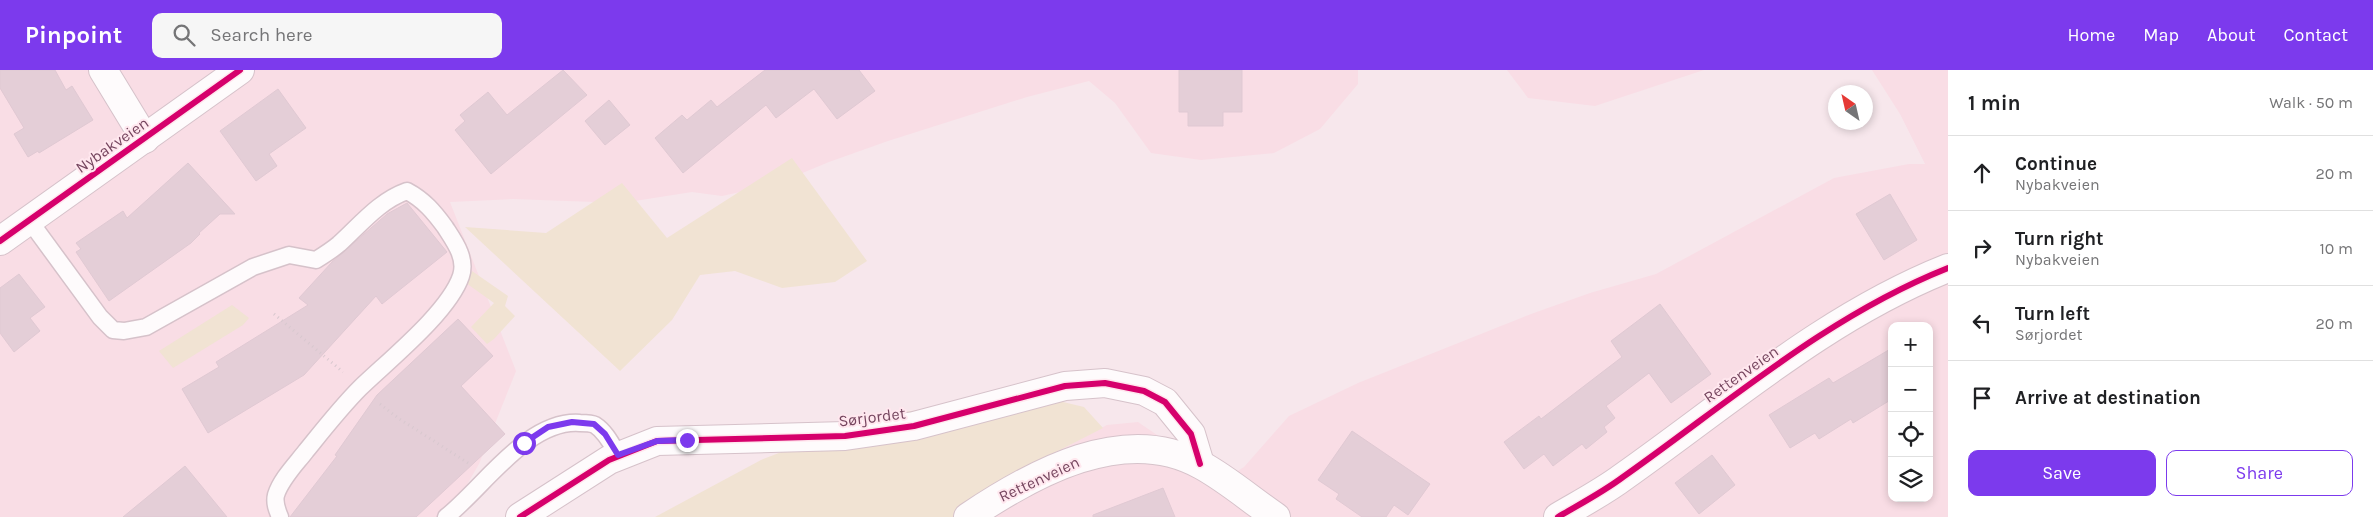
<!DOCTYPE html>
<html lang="en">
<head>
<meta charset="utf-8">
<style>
  :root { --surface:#fff; --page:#f6f6f6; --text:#202124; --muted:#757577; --line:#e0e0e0; --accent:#7c3aed }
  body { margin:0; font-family:Karla,sans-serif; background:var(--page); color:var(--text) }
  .controls { position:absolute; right:15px; bottom:15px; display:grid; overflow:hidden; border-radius:10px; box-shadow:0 2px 8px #0003 }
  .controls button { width:45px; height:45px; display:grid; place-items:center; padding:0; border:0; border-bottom:1px solid var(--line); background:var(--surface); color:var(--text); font:25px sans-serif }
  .compass { position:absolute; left:1828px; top:15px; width:45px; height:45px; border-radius:50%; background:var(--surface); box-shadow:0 2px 8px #0003; rotate:326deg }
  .stop { position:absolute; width:15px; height:15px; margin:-11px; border:4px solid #7c3aed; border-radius:50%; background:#fff }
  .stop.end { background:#7c3aed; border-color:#fff; box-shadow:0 1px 5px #0008 }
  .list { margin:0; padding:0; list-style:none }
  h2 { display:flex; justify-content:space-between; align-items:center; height:65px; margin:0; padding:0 20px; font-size:21px }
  h2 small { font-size:16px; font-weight:400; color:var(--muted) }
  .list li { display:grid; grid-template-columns:32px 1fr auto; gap:15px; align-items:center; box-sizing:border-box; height:75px; padding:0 20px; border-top:1px solid var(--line) }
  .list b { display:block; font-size:19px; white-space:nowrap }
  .list p { margin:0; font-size:16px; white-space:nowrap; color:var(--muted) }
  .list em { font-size:16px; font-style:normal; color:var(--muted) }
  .actions { display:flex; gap:10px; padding:15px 20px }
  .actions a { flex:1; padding:11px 0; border:1px solid var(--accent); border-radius:10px; text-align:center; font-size:18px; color:var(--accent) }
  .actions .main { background:var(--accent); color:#fff }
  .icon { flex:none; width:28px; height:28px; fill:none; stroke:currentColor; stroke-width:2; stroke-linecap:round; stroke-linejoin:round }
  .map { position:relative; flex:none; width:1948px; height:447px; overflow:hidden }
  header { display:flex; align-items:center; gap:30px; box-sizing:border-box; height:70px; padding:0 25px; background:var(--accent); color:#fff }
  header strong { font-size:24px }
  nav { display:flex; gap:28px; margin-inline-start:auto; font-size:18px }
  .search { width:350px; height:45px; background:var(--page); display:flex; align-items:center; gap:12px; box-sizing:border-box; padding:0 18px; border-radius:10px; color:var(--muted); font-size:19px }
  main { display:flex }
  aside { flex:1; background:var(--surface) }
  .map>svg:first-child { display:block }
</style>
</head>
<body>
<header>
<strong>Pinpoint</strong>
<div class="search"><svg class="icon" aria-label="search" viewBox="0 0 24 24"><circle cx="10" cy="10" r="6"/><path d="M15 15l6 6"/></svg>Search here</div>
<nav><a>Home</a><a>Map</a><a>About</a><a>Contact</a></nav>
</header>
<main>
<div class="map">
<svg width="1948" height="447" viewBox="0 0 1948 447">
  <rect width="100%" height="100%" fill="#f7e7ec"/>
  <g fill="#f9dde5" fill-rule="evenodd">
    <path d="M0,0H1358V14L1320,59L1274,83L1201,90L1151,83L1115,33L1089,11L1027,27L888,71L829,92L776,114L722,126L692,122L622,133L513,129L450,132L516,301L479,394L448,447H0Z"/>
    <path d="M1507,0H1704L1595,36L1528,28Z"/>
    <path d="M1872,0H1948V447H962L1013,409L1056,382L1107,355L1138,352L1185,384L1220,412L1244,397L1289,346L1358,313L1531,244L1590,223L1656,204L1834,108L1909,94H1925L1900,44ZM1892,256H1929V428H1892Z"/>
  </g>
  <g fill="#f1e3d3">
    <path d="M792,88L867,191L835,212L782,218L735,201L700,205L672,250L620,301L465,157L546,163L622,113L667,168Z"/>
    <path d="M472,201L508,226L505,236L515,246L494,269L487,274L471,257L494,233L466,213Z"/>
    <path d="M232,235L249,248L243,255L173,298L159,281Z"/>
    <path d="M1038,326L1084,337L1103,358L1056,382L1013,409L962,447H655L761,390L877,345Z"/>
  </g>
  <g fill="#e4ced7" stroke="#e0c9d3">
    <path d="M0,0H55L66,20L72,16L93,50L39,83L38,81L28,87L14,64L24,58L0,18Z"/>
    <path d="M563,0L587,25L491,104L455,60L465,51L460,45L488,22L507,45Z"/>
    <path d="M765,0H859L875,21L837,49L814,19L776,48L766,35L683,103L655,68L682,45L687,50L711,30L717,37Z"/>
    <path d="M1179,0H1242V42H1223V56H1188V42H1179Z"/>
    <path d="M278,19L306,58L269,84L277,96L256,111L220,61Z"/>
    <path d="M609,30L630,55L605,75L585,51Z"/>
    <path d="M188,93L235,144H220L199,163L200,164L191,173L109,231L76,182L81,179L76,173L123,141L127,148Z"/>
    <path d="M1890,124L1917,170L1884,190L1856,144Z"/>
    <path d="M407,133L447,182L382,234L376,226L304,305L208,363L182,319L219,297L216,292L308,235L299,228L332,192L387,144Z"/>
    <path d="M19,204L45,237L30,248L40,261L14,282L0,263V218Z"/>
    <path d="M1660,234L1711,304L1671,333L1649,303L1606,336L1615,348L1604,357L1607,362L1586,379L1582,374L1553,396L1544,384L1524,399L1504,372L1539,346L1541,349L1622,287L1611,271Z"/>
    <path d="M458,249L493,286L461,316L505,364L416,447H290L337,386L335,385L377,325Z"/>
    <path d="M1892,278V329L1853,353L1851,349L1819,369L1815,363L1790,378L1769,345L1829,308L1833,313Z"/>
    <path d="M1352,361L1430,414L1408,445L1394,435L1386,447H1362L1336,429L1339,424L1318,410Z"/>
    <path d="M1712,385L1735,415L1699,444L1675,413Z"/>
    <path d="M185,396L227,447H123Z"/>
    <path d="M1163,418L1175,447H1093V445Z"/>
  </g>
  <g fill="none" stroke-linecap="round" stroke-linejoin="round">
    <defs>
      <g id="service">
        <path d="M29,150L100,247L113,260L124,261L146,257L253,197L289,185L316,190C324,185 332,180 339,174C361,154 379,131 407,121C424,130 434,142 445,157C454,171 467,188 461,206C449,242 389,290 360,318C341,337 323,360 306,381C296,394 281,409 276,425C274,433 277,440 280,447"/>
        <path d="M446,447C484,417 528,349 580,353C585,353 591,353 595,355C606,362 612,375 618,385"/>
      </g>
      <g id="minor">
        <path d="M103,0L145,69"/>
        <path d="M0,171L240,0"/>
        <path d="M520,447L609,390L657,371L845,366L914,356L1065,316L1105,313L1144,321L1165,332L1191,364L1200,394"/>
        <path d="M968,447C1032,404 1124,352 1201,395C1227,409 1251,430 1276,447"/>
        <path d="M1558,447C1580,434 1603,422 1623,407C1728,333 1827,246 1948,198"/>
      </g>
    </defs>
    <use href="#service" stroke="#d6c2ca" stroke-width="19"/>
    <use href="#minor" stroke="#d6c2ca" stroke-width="30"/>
    <g stroke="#d8c8cf" stroke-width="3" stroke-dasharray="1 4" stroke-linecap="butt">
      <path d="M274,244L343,302"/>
      <path d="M380,334L398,348L468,393"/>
    </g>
    <use href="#service" stroke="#fefbfc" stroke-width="16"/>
    <use href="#minor" stroke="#fefbfc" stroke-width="28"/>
    <defs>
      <g id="cycleway">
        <path d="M0,171L240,0"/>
        <path d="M520,447L609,390L657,371L845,366L914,356L1065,316L1105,313L1144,321L1165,332L1191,364L1200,394"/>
        <path d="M1558,447C1580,434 1603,422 1623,407C1728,333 1827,246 1948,198"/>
      </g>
    </defs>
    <use href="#cycleway" stroke="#ffe7ee" stroke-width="9"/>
    <use href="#cycleway" stroke="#d6006c" stroke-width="6"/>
  </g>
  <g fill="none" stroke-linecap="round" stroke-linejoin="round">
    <path stroke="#7c3aed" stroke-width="6" d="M524,373L548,357L572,352L594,354L605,364L618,385L657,371L687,370"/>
  </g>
  <g text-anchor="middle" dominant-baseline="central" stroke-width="4" stroke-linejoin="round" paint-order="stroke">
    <g font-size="16" fill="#76465f" stroke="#ffe7ee">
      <text transform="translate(112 75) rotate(-35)">Nybakveien</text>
      <text transform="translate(1741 304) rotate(-35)">Rettenveien</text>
      <text transform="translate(872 347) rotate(-7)">Sørjordet</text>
      <text transform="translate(1039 409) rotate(-25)">Rettenveien</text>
    </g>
  </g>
</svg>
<div class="controls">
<button>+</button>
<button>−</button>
<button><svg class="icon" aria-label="locate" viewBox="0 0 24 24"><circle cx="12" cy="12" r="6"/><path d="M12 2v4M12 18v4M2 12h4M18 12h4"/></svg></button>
<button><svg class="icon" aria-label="layers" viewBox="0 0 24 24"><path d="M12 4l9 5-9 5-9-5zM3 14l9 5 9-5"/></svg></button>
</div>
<svg class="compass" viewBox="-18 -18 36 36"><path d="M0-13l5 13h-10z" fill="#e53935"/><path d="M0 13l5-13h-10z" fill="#757577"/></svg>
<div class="stop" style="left:524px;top:373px"></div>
<div class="stop end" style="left:687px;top:370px"></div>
</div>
<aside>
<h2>1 min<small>Walk · 50 m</small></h2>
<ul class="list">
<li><svg class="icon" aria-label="ahead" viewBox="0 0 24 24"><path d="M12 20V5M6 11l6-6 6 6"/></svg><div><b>Continue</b><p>Nybakveien</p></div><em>20 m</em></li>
<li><svg class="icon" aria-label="right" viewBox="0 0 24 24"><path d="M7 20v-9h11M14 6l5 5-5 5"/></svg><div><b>Turn right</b><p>Nybakveien</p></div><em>10 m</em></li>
<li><svg class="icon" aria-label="left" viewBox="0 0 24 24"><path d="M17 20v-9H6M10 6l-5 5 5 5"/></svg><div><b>Turn left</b><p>Sørjordet</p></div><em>20 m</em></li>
<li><svg class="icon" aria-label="arrive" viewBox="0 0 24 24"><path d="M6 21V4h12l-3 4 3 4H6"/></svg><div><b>Arrive at destination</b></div></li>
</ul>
<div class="actions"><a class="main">Save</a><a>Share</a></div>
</aside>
</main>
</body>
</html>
